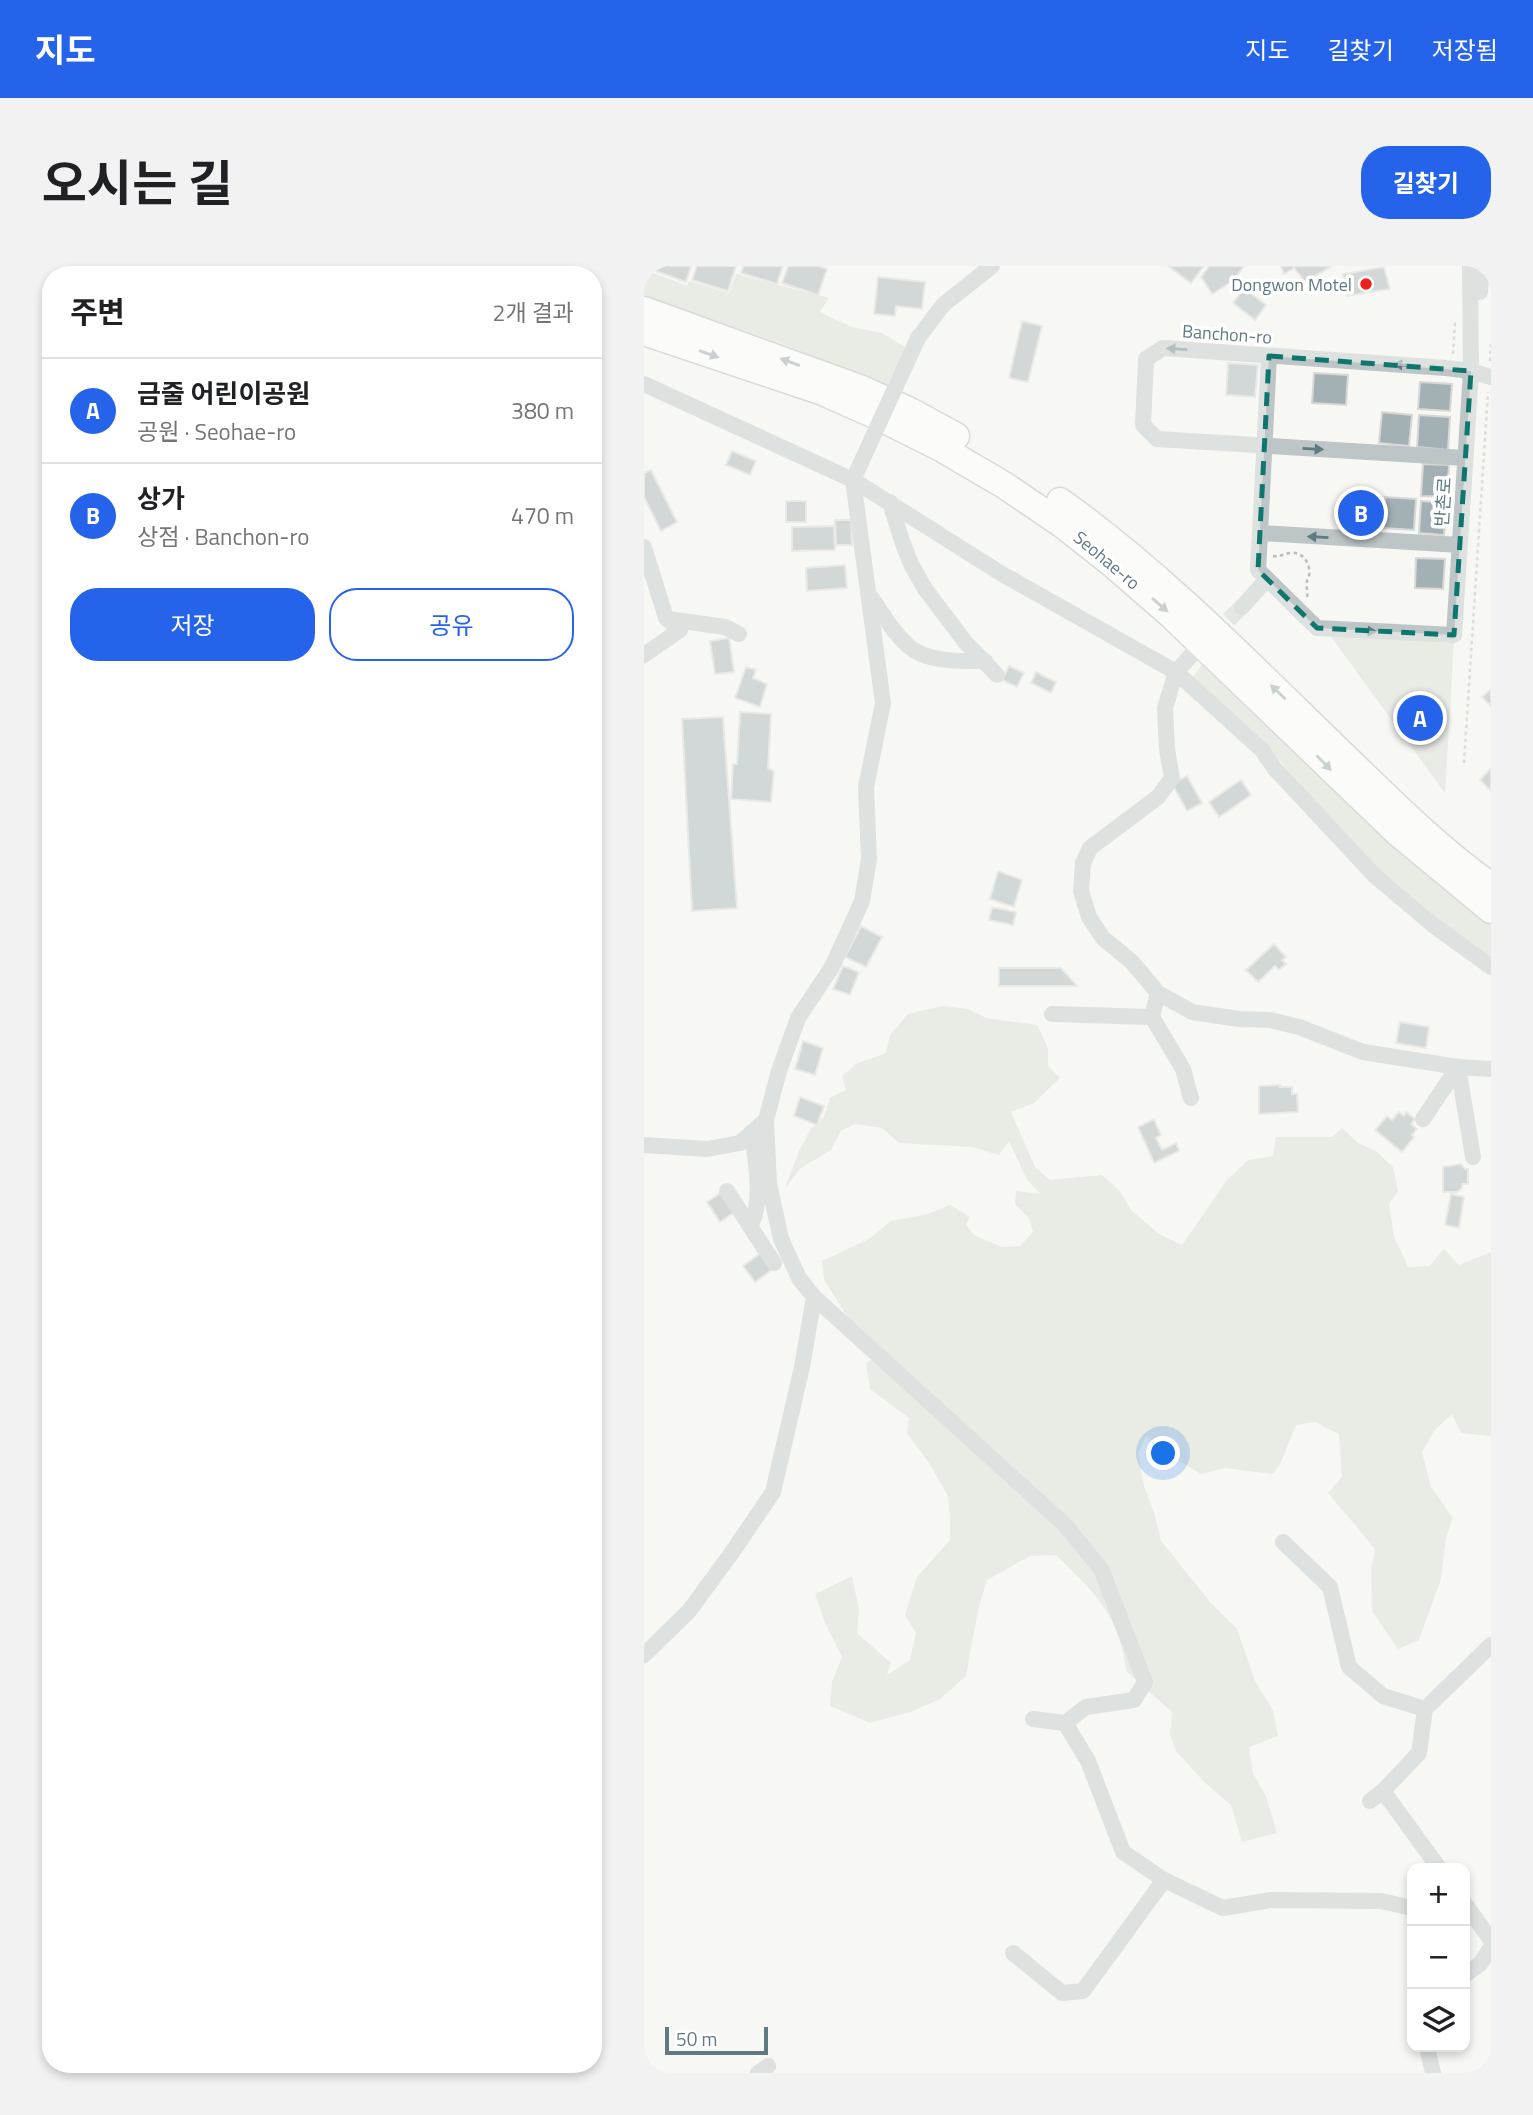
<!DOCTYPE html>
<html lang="ko">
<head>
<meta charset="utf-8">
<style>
  :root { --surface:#fff; --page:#f2f2f2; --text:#202124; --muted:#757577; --line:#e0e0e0; --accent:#2563eb }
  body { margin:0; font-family:"Titillium Web","Noto Sans KR",sans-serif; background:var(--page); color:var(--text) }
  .controls { position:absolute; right:21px; bottom:21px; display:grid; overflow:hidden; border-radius:14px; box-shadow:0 4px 10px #0003 }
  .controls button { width:63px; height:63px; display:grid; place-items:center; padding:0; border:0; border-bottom:2px solid var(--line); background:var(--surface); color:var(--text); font:35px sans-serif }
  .scale { position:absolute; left:21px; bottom:18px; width:103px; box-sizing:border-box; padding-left:7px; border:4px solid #607a81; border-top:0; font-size:19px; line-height:24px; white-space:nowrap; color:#607a81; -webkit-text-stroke:5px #fff; paint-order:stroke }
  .you { position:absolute; left:520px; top:1188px; width:24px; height:24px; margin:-18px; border:5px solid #fff; border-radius:50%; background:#1a73e8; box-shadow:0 0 0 10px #1a73e833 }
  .badge { display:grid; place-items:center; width:46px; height:46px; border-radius:50%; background:var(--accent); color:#fff; font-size:23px; font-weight:700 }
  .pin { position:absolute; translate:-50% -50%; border:4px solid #fff; box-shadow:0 2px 7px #0006 }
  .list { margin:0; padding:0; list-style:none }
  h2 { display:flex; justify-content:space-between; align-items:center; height:91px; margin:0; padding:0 28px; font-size:30px }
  h2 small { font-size:23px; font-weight:400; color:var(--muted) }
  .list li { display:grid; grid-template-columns:46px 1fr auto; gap:21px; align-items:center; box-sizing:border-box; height:105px; padding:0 28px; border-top:2px solid var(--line) }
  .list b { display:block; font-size:26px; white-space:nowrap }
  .list p { margin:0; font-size:23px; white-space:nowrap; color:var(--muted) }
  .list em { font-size:23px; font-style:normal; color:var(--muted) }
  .actions { display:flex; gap:14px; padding:21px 28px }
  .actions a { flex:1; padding:16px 0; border:2px solid var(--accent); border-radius:28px; text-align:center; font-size:24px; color:var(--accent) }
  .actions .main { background:var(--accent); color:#fff }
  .icon { flex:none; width:38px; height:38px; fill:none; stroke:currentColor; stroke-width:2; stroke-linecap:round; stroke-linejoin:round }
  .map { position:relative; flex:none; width:847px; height:1807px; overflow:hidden; border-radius:28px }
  header { display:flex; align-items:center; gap:42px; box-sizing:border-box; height:98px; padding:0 35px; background:var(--accent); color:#fff }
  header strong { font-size:33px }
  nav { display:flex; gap:38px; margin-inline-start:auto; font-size:24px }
  .intro { display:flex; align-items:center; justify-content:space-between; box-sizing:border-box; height:168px; padding:0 42px }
  h1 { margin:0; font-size:49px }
  .button { padding:18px 32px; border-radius:28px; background:var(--accent); color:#fff; font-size:24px; font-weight:700 }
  main { display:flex; gap:42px; padding:0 42px }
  aside { flex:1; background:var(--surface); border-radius:28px; box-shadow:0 4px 10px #0003 }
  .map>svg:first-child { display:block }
</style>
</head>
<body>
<header>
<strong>지도</strong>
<nav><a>지도</a><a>길찾기</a><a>저장됨</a></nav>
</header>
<div class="intro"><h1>오시는 길</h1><a class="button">길찾기</a></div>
<main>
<aside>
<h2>주변<small>2개 결과</small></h2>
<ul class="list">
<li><span class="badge">A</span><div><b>금줄 어린이공원</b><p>공원 · Seohae-ro</p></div><em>380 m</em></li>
<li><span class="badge">B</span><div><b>상가</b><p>상점 · Banchon-ro</p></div><em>470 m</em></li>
</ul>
<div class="actions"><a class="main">저장</a><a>공유</a></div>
</aside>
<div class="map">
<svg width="847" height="1807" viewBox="0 0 847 1807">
  <rect width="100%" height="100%" fill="#f7f7f4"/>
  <g fill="#d8dcd3">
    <path d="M2,4L43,20L45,15L85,27L92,8L185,32L176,46L208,61L238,67L261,81L243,120L139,78L0,30V11Z"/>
    <path d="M685,368L810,377L801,527Z"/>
    <path d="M560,396L847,652V695L778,647L710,580L663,528L627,484L547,414Z"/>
    <path d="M298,740L324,743L342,752L393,759L404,782V800L416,812L390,837L367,846L391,901L406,914L458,909L476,925L487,944L515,968L538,979L583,914L604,894L629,890L632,871H688L698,862L714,877L732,885L749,901L754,925L745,938L750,970L764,1001L786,1000L800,983L815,999L847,986V1170L817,1167L808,1148L790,1165L778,1186L787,1221L809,1252L802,1271L797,1313L775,1374L754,1383L728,1345L727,1303L731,1283L684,1227L698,1211L695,1168L671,1156L652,1159L637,1196L629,1208L581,1202L557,1208L530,1192L502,1170L494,1187L500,1220L511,1249L517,1275L566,1336L593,1363L611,1415L629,1444L634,1470L605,1481L609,1507L622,1530L633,1567L598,1576L587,1539L560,1516L532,1485L526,1468L528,1446L482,1405C476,1349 450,1326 412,1289L386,1290L343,1314L334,1344L322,1410L296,1433L269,1445L226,1457L186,1440L188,1416L198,1391L181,1357L171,1328L208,1310L215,1344L213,1367L247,1397L243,1409L266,1394L272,1367L261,1349L273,1311L306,1274V1253L304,1230L285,1197L263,1167L265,1152L226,1123L222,1097L230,1092L180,1014L178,995L225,973L247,955L284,948L306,939L326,951L322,959L330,969L358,981L376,980L389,966L385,952L371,938L372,925L397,928L383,914L365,875L355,889L328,881L255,877L238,862L211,858L197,865L187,884L157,902L141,922L155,885L167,862L173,859L180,850L186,832L202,824L198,810L212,798L242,787L246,769L264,748Z"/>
  </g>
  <g fill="#a4b1b4" stroke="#d9d8d6" stroke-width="2">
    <path d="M10,0H47L42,16L9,4Z"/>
    <path d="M53,0H92L84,25L48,14Z"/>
    <path d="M99,0H139L133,18L97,7Z"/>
    <path d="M144,0H174L183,3L174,29L138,17Z"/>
    <path d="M524,0H560L547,17Z"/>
    <path d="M565,0H600L593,10L594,12L568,28L557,11Z"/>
    <path d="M637,0H688L661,16L650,2L640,8Z"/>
    <path d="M740,1L746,23L702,30L699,8Z"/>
    <path d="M234,11L281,16L278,43L252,40L251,50L230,48Z"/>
    <path d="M600,22L622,39L611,54L589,37Z"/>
    <path d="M378,55L398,60L384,116L365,112Z"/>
    <path d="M584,97L614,99L611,131L582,129Z"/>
    <path d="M670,107L704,109L702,139L668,137Z"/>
    <path d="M776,116L808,118L806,145L774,143Z"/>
    <path d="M738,146L768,149L765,180L735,177Z"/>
    <path d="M775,149L806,151L804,184L773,181Z"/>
    <path d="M88,185L112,195L106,209L82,199Z"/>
    <path d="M779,198L805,199L803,231L777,230Z"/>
    <path d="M7,204L33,256L17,265L0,231V207Z"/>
    <path d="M699,228L738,231L735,265L696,262Z"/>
    <path d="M741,231L772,233L770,264L739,262Z"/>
    <rect x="142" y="235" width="20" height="21"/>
    <path d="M777,235L803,237L800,269L775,267Z"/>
    <path d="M191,254H207L208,279H192Z"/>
    <path d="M190,260L191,284L148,285V261Z"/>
    <path d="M772,292L801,293L799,323L771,322Z"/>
    <path d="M201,299L203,322L163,325L162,302Z"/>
    <path d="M85,372L90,406L71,408L66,375Z"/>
    <path d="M365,400L380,407L373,421L358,414Z"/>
    <path d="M102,401L112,404L109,412L123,418L116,441L91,432Z"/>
    <path d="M392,406L412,416L407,427L387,417Z"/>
    <path d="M847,423V440L838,431Z"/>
    <path d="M96,446L127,448L124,502L130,505L127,536L87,533L89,498H93Z"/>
    <path d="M79,451L93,642L48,645L38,453Z"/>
    <path d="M847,502V525L836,514Z"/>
    <path d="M543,510L558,537L543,545L528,518Z"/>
    <path d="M597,514L607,529L575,551L565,536Z"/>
    <path d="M354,605L378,614L370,641L346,633Z"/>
    <path d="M348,641L372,646L369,659L345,654Z"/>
    <path d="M217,660L238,671L222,701L201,691Z"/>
    <path d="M630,678L642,691L638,694L642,698L635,704L631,700L614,716L602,704Z"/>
    <path d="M199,700L215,706L206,729L189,723Z"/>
    <path d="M355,702H417L433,720H355Z"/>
    <path d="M756,756L785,761L782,782L752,777Z"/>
    <path d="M159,775L179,782L171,809L151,803Z"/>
    <path d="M636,819V821H648V828H653L654,846L615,848V820Z"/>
    <path d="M156,831L180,840L173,859L150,850Z"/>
    <path d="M755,846L760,850L762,846L771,853L767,858L773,863L768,869L770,871L758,886L731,864L743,850L748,854Z"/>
    <path d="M510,853L517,869L512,872L518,884L532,877L535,885L510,897L494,861Z"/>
    <path d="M817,898L821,903H824V918H818V922L813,926H799V901Z"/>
    <path d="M78,926L91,946L76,956L63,936Z"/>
    <path d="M807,928L820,931L815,962L801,959Z"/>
    <path d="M117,987L129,1003L111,1016L99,1000Z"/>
  </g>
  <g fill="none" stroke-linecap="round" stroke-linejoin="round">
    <path stroke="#cad2d2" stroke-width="16" stroke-dasharray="16 8" stroke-linecap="butt" d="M567,370L598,341"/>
    <defs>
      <g id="trunk">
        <path d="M0,44L218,123L266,145L312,170"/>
        <path d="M0,66L179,126L233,150L297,182L360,219L419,259L466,296L527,349L754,567L847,644"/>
        <path d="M416,235C518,308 606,399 696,486C745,533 792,581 847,620"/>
      </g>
    </defs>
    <use href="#trunk" stroke="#b1b8ba" stroke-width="29"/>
    <g stroke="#b8bdbf" stroke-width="2.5" stroke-dasharray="3.5 3.5" stroke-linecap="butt">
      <path d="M809,88L811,56"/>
      <path d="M846,95L847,78"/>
      <path d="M629,290C636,291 639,288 646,287C659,285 667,298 665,310C665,312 663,314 663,315C662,321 664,327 663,333"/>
      <path d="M820,497L844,126"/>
    </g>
    <g stroke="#bdc5c7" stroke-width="16">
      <path d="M836,26L838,0"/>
      <path d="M274,72L299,39L348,0"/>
      <path d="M0,118L209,214L358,308L532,406L618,484L631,503L731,610L789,659L847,701"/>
      <path d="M821,192L513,173L499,159L502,93L519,82L802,102L827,105L847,111"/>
      <path d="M246,236L258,275L267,298L281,323L322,377L353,409"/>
      <path d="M616,267L625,90"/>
      <path d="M816,279L616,267L614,304L673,362L810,369L827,105L826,0"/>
      <path d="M0,281L22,352L36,364L0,389"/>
      <path d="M228,332C239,349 256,378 275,387C294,396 320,395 341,395"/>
      <path d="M598,341L623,313"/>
      <path d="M24,353L81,361L95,368"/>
      <path d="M552,384L532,406L521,442L523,483L528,512L514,531L446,582L439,597L437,625L445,651L459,672L488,696L514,727L548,746L595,753L626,754L655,761L719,786L814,801L847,803"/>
      <path d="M408,748L508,751L514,727"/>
      <path d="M508,751L539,803L547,832"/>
      <path d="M814,801L829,891"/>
      <path d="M779,853L814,801"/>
      <path d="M0,879L63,883L96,877L122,854"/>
      <path d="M83,925L130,997"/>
      <path d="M106,960C120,937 111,892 108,866"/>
      <path d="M170,1031L421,1259L457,1303L501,1416L490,1434L442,1441L421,1457L444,1495L479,1586L520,1614"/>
      <path d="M639,1276L686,1321L705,1401L739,1430L781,1443"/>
      <path d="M0,1389L45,1345L87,1288L129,1226L158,1101L170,1031L155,1012L137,973L125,918L122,854L135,805L154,752L188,701L218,635L225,593L222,521L239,437L209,214"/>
      <path d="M389,1453L421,1457"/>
      <path d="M739,1525L795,1602"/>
      <path d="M726,1535L739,1525L775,1487L781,1443L847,1379"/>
      <path d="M821,1638L847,1674"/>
      <path d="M369,1687L418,1727L439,1725L520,1614L579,1642L628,1634L737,1635L768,1642"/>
      <path d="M821,1709L836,1698L847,1681"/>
      <path d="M783,1781L789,1807"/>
      <path d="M114,1807L124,1800"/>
    </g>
    <use href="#trunk" stroke="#fff" stroke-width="26"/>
    <path stroke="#bdc5c7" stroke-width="16" d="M209,214L274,72"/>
  </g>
  <defs><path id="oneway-solid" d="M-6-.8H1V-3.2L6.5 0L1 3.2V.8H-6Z" transform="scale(1.75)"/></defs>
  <g fill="#607a81">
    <use href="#oneway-solid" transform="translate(533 83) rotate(-176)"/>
    <use href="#oneway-solid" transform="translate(760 99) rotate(-176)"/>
    <use href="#oneway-solid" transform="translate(669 183) rotate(3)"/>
    <use href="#oneway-solid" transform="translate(674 271) rotate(-177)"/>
    <use href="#oneway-solid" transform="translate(722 365) rotate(3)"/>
  </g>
  <g fill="#90a2a7">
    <use href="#oneway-solid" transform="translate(65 88) rotate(19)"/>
    <use href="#oneway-solid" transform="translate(146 96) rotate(-160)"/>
    <use href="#oneway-solid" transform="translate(516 339) rotate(41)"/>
    <use href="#oneway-solid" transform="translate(634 426) rotate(-136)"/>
    <use href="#oneway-solid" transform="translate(680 497) rotate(45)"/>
  </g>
  <path d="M0 0H847V1807H0ZM625,90L827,105L810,369L673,362L614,304Z" fill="#f7f7f4" fill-opacity=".55" fill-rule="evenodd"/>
  <path fill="none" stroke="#0f766e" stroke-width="5" stroke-dasharray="14 9" stroke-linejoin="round" d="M625,90L827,105L810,369L673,362L614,304Z"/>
  <circle fill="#ed201e" stroke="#fff" stroke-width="2.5" cx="722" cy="18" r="7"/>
  <g text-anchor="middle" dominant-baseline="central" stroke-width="7" stroke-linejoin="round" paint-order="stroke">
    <g font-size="18" fill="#607a81" stroke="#fff" text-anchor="end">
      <text x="708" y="18">Dongwon Motel</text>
    </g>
    <g font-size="18" fill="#607a81" stroke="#fff">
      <text transform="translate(583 68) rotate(4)">Banchon-ro</text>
      <text transform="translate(799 236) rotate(-86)">반촌로</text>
      <text transform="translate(463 294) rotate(40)">Seohae-ro</text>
    </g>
  </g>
</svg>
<div class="controls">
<button>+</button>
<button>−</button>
<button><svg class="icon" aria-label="layers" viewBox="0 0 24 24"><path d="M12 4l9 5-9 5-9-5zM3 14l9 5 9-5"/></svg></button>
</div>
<div class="scale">50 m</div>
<div class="you"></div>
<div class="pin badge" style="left:776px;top:452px">A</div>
<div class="pin badge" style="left:717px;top:247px">B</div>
</div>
</main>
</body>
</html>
